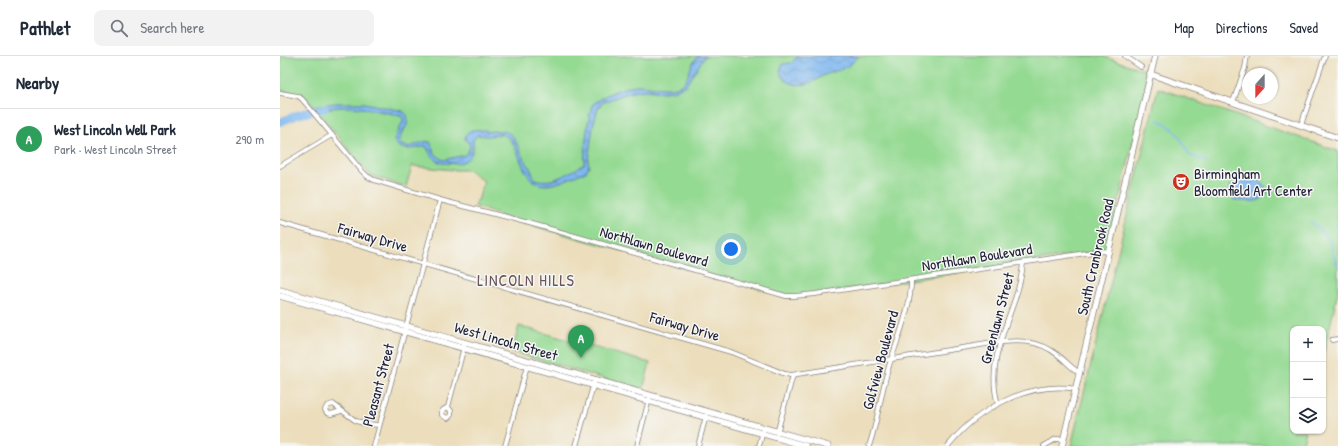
<!DOCTYPE html>
<html lang="en">
<head>
<meta charset="utf-8">
<style>
  :root { --surface:#fff; --page:#f2f2f3; --text:#1f2937; --muted:#747a83; --line:#e0e1e3; --accent:#7c3aed }
  body { margin:0; font-family:"Patrick Hand",sans-serif; background:var(--page); color:var(--text) }
  .controls { position:absolute; right:12px; bottom:12px; display:grid; overflow:hidden; border-radius:8px; box-shadow:0 1px 3px #0004 }
  .controls button { width:36px; height:36px; display:grid; place-items:center; padding:0; border:0; border-bottom:1px solid var(--line); background:var(--surface); color:var(--text); font:20px sans-serif }
  .compass { position:absolute; left:962px; top:12px; width:36px; height:36px; border-radius:50%; background:var(--surface); box-shadow:0 1px 3px #0004; rotate:201deg }
  .you { position:absolute; left:451px; top:193px; width:14px; height:14px; margin:-10px; border:3px solid #fff; border-radius:50%; background:#1a73e8; box-shadow:0 0 0 6px #1a73e833 }
  .badge { display:grid; place-items:center; width:26px; height:26px; border-radius:50%; background:var(--accent); color:#fff; font-size:13px; font-weight:700 }
  .pin { position:absolute; translate:-50% -33px; filter:drop-shadow(0 1px 2px #0008) }
  .pin::after { content:''; position:absolute; top:21px; width:14px; height:12px; background:inherit; clip-path:polygon(0 0,100% 0,50% 100%) }
  .list { margin:0; padding:0; list-style:none }
  h2 { display:flex; justify-content:space-between; align-items:center; height:52px; margin:0; padding:0 16px; font-size:17px }
  h2 small { font-size:13px; font-weight:400; color:var(--muted) }
  .list li { display:grid; grid-template-columns:26px 1fr auto; gap:12px; align-items:center; box-sizing:border-box; height:60px; padding:0 16px; border-top:1px solid var(--line) }
  .list b { display:block; font-size:15px; white-space:nowrap }
  .list p { margin:0; font-size:13px; white-space:nowrap; color:var(--muted) }
  .list em { font-size:13px; font-style:normal; color:var(--muted) }
  .icon { flex:none; width:22px; height:22px; fill:none; stroke:currentColor; stroke-width:2; stroke-linecap:round; stroke-linejoin:round }
  .map { position:relative; flex:none; width:1058px; height:390px; overflow:hidden }
  header { display:flex; align-items:center; gap:24px; box-sizing:border-box; height:56px; padding:0 20px; background:var(--surface); border-bottom:1px solid var(--line) }
  header strong { font-size:19px }
  nav { display:flex; gap:22px; margin-inline-start:auto; font-size:14px }
  .search { width:280px; height:36px; background:var(--page); display:flex; align-items:center; gap:10px; box-sizing:border-box; padding:0 14px; border-radius:8px; color:var(--muted); font-size:15px }
  main { display:flex }
  aside { flex:1; background:var(--surface) }
  .map>svg:first-child { display:block }
</style>
</head>
<body>
<header>
<strong>Pathlet</strong>
<div class="search"><svg class="icon" aria-label="search" viewBox="0 0 24 24"><circle cx="10" cy="10" r="6"/><path d="M15 15l6 6"/></svg>Search here</div>
<nav><a>Map</a><a>Directions</a><a>Saved</a></nav>
</header>
<main>
<aside>
<h2>Nearby<small></small></h2>
<ul class="list">
<li><span class="badge" style="background:#2e9e5b">A</span><div><b>West Lincoln Well Park</b><p>Park · West Lincoln Street</p></div><em>290 m</em></li>
</ul>
</aside>
<div class="map">
<svg width="1058" height="390" viewBox="0 0 1058 390">
  <defs>
    <pattern id="water-waves" width="16" height="10" patternUnits="userSpaceOnUse"><rect width="16" height="10" fill="#7eb7ef"/><path d="M0 5q4-4 8 0t8 0" fill="none" stroke="#6794c3"/></pattern>
  </defs>
  <rect width="100%" height="100%" fill="#f6f6f2"/>
  <filter id="ink" filterUnits="userSpaceOnUse"><feTurbulence type="fractalNoise" baseFrequency=".025" numOctaves="2"/><feDisplacementMap in="SourceGraphic" scale="8" xChannelSelector="R" yChannelSelector="G"/><feConvolveMatrix kernelMatrix="1 2 1 2 8 2 1 2 1" color-interpolation-filters="sRGB"/></filter>
  <filter id="wash" filterUnits="userSpaceOnUse"><feTurbulence type="fractalNoise" baseFrequency=".012" numOctaves="4" result="noise"/><feDisplacementMap in="SourceGraphic" scale="16" xChannelSelector="R" yChannelSelector="G"/><feGaussianBlur stdDeviation="0.9" result="paint"/><feColorMatrix in="noise" values="0 0 0 0 0 0 0 0 0 0 0 0 0 0 0 0 0 1.4 0 .05"/><feComposite in="paint" operator="in"/></filter>
  <g filter="url(#wash)">
    <rect width="100%" height="100%" fill="#ecdebc"/>
    <g fill="#95da93" stroke="#5c7e67">
      <path d="M0,0H822L870,16L827,194L512,242L232,164L195,150L196,145H198L204,125L188,114H173L132,110L126,131L90,119L27,43L18,38L0,34Z"/>
      <path d="M878,32L1058,95V236L1043,300V273H1013V375H1026L1022,390H791Z"/>
      <path d="M239,270L370,307L363,334L232,296Z"/>
    </g>
    <g fill="url(#water-waves)" stroke="#506c95">
      <path d="M418,0H425L406,29L393,35L385,36L364,34L348,37L323,46L318,52L313,70L308,105L309,109L306,116C292,120 279,129 265,129C238,127 242,86 224,79C217,77 212,81 206,80C203,80 200,79 197,79L193,84C195,100 185,110 169,107C165,107 160,108 157,105C151,102 149,95 146,90C135,92 120,98 114,84L123,65V62L120,59C87,54 71,46 37,55L32,50L57,47H85L123,55L127,59L128,64L127,69L120,81L119,87C131,96 138,84 150,86L155,98L163,104L185,99L189,94L190,89L185,83C186,71 196,74 206,74L207,76C234,71 233,81 243,101C245,105 248,108 250,112C252,116 253,120 255,123C273,129 290,116 304,108C305,89 307,68 312,49C320,40 346,30 357,29C371,29 388,36 401,29C410,24 409,7 418,0Z"/>
      <path d="M518,0H579C576,3 572,7 568,10C561,14 554,15 547,18C541,20 536,25 530,27C519,31 502,28 500,14L503,8L511,7Z"/>
      <path d="M963,117C977,118 979,125 988,134C986,148 963,147 953,143L950,131L952,129H954C958,126 959,124 959,120Z"/>
    </g>
    <g fill="none" stroke-linecap="round" stroke-linejoin="round">
      <g stroke="#7eb7ef" stroke-width="1.5">
        <path d="M877,64C890,67 899,79 905,90C907,93 907,96 909,99L923,104L927,107"/>
        <path d="M1031,166C1039,171 1049,182 1052,191C1053,197 1054,205 1058,210"/>
      </g>
      <path stroke="#7eb7ef" stroke-width="8" d="M0,66L17,59L45,52"/>
    </g>
  </g>
  <g filter="url(#ink)">
    <g fill="none" stroke-linecap="round" stroke-linejoin="round">
      <defs>
        <g id="street">
          <path d="M845,0L861,11"/>
          <path d="M0,37L18,40L22,43L81,114L87,120L94,124L160,144L249,167L506,240H515L535,238L813,196L829,195"/>
          <path d="M953,46L965,12L967,0"/>
          <path d="M1021,69L1045,0"/>
          <path d="M0,110L52,79"/>
          <path d="M0,167L451,296L505,318L511,319L713,287C737,284 758,283 778,299C786,305 791,312 800,317"/>
          <path d="M1052,284L1058,283"/>
          <path d="M718,348C707,312 723,278 735,243C739,231 742,219 743,207"/>
          <path d="M168,351L171,355V359L168,362L165,361L162,359C161,354 164,353 168,351L184,291"/>
          <path d="M61,355L51,358L47,357L45,354L47,350L53,348L76,365L87,368L99,369"/>
          <path d="M497,377L513,319"/>
          <path d="M94,390L160,144"/>
          <path d="M225,390L247,310"/>
          <path d="M296,390L315,323"/>
          <path d="M357,390L369,343"/>
          <path d="M418,390L426,360"/>
          <path d="M479,390L484,372"/>
          <path d="M589,390C598,364 601,336 609,310C617,285 632,249 631,224"/>
          <path d="M668,390C697,353 748,325 796,333"/>
          <path d="M764,390L776,383H784"/>
        </g>
        <g id="secondary">
          <path d="M870,18L1058,82"/>
          <path d="M0,234L548,390"/>
          <path d="M0,240L526,390"/>
          <path d="M782,390L875,0"/>
        </g>
      </defs>
      <use href="#street" stroke="#87807c" stroke-width="5.5"/>
      <use href="#secondary" stroke="#87807c" stroke-width="7"/>
      <use href="#street" stroke="#fff" stroke-width="4"/>
      <use href="#secondary" stroke="#fff" stroke-width="5.5"/>
    </g>
  </g>
  <defs>
    <symbol id="theatre-disc" viewBox="-11 -11 22 22"><circle r="9.5" fill="#c8321e" stroke="#f6f6f2"/><path d="M-5-5.5Q0-4 5-5.5V0Q5 5 0 6Q-5 5-5 0ZM-3.3-2.5H-1v1.5H-3.3ZM1-2.5H3.3v1.5H1ZM-2.8 1Q0 5.5 2.8 1Z" fill="#fff"/></symbol>
  </defs>
  <g fill-rule="evenodd">
    <use href="#theatre-disc" x="891" y="116" width="20" height="20"/>
  </g>
  <g text-anchor="middle" dominant-baseline="central" stroke-width="3" stroke-linejoin="round" paint-order="stroke">
    <g font-size="15" fill="#22223b" stroke="#f6f6f2" text-anchor="start">
      <text x="914" y="117">Birmingham<tspan x="914" dy="17">Bloomfield Art Center</tspan></text>
    </g>
    <g font-size="15" fill="#22223b" stroke="#f6f6f2">
      <text transform="translate(93 181) rotate(16)">Fairway Drive</text>
      <text transform="translate(374 190) rotate(16)">Northlawn Boulevard</text>
      <text transform="translate(697 201) rotate(-9)">Northlawn Boulevard</text>
      <text transform="translate(815 201) rotate(-77)">South Cranbrook Road</text>
      <text transform="translate(717 262) rotate(-75)">Greenlawn Street</text>
      <text transform="translate(405 270) rotate(16)">Fairway Drive</text>
      <text transform="translate(226 285) rotate(16)">West Lincoln Street</text>
      <text transform="translate(600 304) rotate(-75)">Golfview Boulevard</text>
      <text transform="translate(98 329) rotate(-75)">Pleasant Street</text>
    </g>
    <g font-size="16" letter-spacing="1" fill="#6c535a" stroke="#f6f6f2">
      <text x="246" y="224">LINCOLN HILLS</text>
    </g>
  </g>
</svg>
<div class="controls">
<button>+</button>
<button>−</button>
<button><svg class="icon" aria-label="layers" viewBox="0 0 24 24"><path d="M12 4l9 5-9 5-9-5zM3 14l9 5 9-5"/></svg></button>
</div>
<svg class="compass" viewBox="-18 -18 36 36"><path d="M0-13l5 13h-10z" fill="#e53935"/><path d="M0 13l5-13h-10z" fill="#747a83"/></svg>
<div class="you"></div>
<div class="pin badge" style="left:301px;top:302px;background:#2e9e5b">A</div>
</div>
</main>
</body>
</html>
